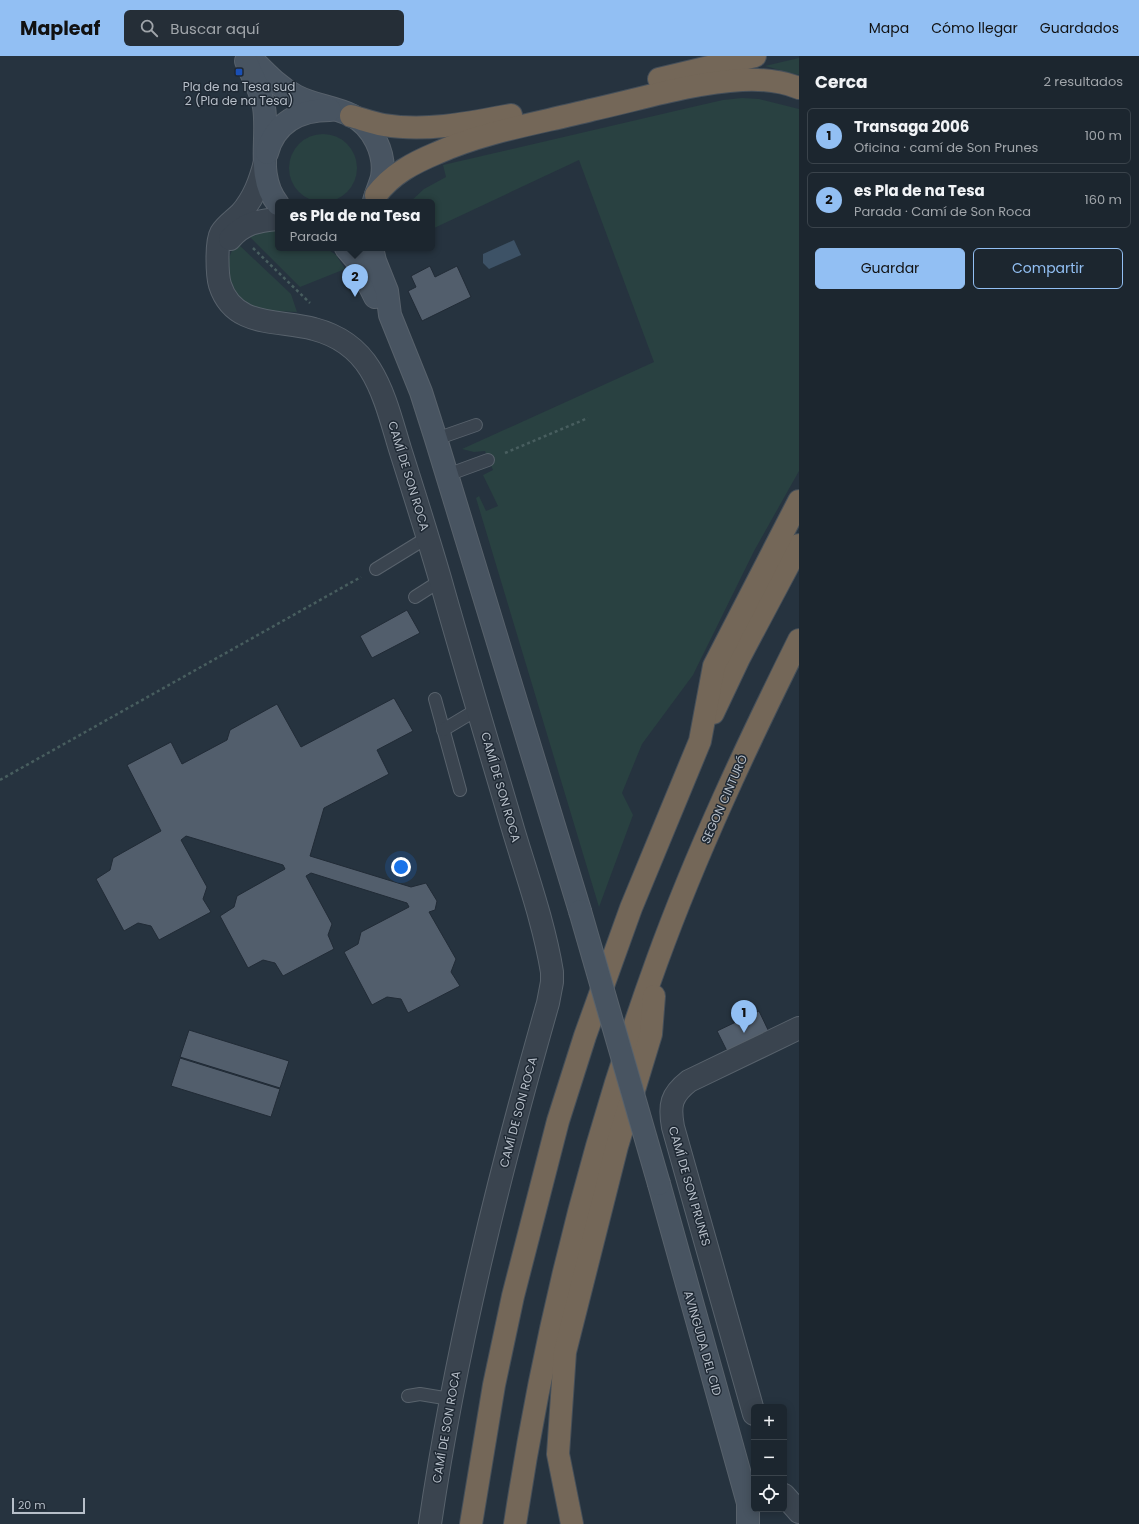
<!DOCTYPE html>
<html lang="es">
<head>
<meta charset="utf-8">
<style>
  :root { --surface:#1c262f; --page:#252e37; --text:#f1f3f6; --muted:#a0a5aa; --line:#3a434b; --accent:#92bff3 }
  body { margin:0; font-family:Poppins,sans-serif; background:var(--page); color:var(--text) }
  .controls { position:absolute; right:12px; bottom:12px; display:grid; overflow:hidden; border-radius:6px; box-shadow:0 2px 10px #0003 }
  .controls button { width:36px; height:36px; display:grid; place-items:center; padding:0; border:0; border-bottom:1px solid var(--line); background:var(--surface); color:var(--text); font:20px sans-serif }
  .scale { position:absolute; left:12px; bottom:10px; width:73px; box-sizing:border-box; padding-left:4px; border:2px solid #b7bfc9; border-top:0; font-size:11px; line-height:14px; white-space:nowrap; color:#b7bfc9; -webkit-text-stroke:3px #1f2934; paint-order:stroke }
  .you { position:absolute; left:401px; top:811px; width:14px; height:14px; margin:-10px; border:3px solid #fff; border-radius:50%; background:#1a73e8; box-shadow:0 0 0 6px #1a73e833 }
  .badge { display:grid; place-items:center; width:26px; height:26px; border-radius:50%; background:var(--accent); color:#111; font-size:13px; font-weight:700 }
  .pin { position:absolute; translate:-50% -33px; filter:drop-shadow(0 1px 2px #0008) }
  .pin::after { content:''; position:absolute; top:21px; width:14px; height:12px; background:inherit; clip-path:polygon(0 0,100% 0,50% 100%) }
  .popup { position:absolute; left:275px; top:143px; width:160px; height:52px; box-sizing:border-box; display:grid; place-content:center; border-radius:6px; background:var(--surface); filter:drop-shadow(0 1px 3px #0005); font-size:13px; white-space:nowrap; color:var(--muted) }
  .popup b { font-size:15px; color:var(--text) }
  .popup::after { content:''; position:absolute; left:50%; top:100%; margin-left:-8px; border:8px solid transparent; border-top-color:var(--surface) }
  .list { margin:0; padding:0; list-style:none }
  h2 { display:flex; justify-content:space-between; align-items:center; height:52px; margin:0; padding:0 16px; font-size:17px }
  h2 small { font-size:13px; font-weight:400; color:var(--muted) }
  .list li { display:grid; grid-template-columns:26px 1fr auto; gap:12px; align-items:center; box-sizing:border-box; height:56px; margin:0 8px 8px; padding:0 8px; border:1px solid var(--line); border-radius:6px }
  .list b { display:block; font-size:15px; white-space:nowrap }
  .list p { margin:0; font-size:13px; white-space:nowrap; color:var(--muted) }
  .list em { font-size:13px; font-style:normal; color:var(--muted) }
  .actions { display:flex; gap:8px; padding:12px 16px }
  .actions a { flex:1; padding:9px 0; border:1px solid var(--accent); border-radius:6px; text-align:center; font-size:14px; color:var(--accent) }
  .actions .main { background:var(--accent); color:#111 }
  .icon { flex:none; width:22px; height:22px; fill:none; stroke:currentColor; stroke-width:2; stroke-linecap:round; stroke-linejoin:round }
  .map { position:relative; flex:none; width:799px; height:1468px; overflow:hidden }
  header { display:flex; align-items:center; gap:24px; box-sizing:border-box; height:56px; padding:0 20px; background:var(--accent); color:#111 }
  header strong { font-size:19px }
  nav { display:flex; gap:22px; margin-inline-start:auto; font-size:14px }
  .search { width:280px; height:36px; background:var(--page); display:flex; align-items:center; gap:10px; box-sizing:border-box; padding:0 14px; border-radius:6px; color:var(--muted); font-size:15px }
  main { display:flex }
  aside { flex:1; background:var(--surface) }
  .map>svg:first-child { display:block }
</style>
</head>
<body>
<header>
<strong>Mapleaf</strong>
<div class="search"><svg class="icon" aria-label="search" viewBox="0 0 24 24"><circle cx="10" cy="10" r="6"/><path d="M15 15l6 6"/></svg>Buscar aquí</div>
<nav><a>Mapa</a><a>Cómo llegar</a><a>Guardados</a></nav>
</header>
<main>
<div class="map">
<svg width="799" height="1468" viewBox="0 0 799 1468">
  <rect width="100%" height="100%" fill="#26333f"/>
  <g fill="#294141">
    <path d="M799,2V19L765,10Z"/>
    <path d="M742,42L759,43L799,53V415L754,495L693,619L642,688L622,737L633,759L599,851L476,442L479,440L486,455L498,450L483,419L493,414L485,395L474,396L462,393L654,306L579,104L432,173V146H410L424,133L446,121L443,109L688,52L723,44Z"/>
    <circle cx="323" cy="112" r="34"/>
    <path d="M271,174L278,176V192H326L336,199L345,213L300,231L248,179Z"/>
    <path d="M237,187L291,238L297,256C281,255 263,257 248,249C226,237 222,204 237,187Z"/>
  </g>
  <path fill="#3d5266" d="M514,184L521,199L489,213L483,207V198Z"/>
  <g fill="#525e6c" stroke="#212b36">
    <path d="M430,210L435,221L457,210L471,241L422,265L408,235L416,231L411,220Z"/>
    <path d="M407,554L420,577L372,602L360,580Z"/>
    <path d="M394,642L413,675L377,694L389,718L324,752L310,800L411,831L426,827L437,845L435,854L429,856L456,903L451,916L460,930L408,957L401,943L387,941L372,949L344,896L358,888L361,876L409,851L407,847L311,817L306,820L332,868L328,879L334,893L283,920L275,907L263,904L248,912L220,860L234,851L237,840L285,813L283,809L186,780L181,784L207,831L203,843L211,856L159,884L151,870L138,867L124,875L96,823L110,814L113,802L161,775L127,709L171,686L182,708L227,684L230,674L277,648L301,691Z"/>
    <path d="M759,955L770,978L729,999L717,975Z"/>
    <path d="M189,974L289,1005L280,1032L180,1001Z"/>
    <path d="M180,1002L280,1033L271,1061L171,1030Z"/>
  </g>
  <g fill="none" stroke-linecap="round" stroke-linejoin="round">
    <defs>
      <g id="lane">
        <path d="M436,383L476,369"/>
        <path d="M447,419L488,404"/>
        <path d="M376,513L428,481"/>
        <path d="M415,541L440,525"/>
        <path d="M435,643L460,734"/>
        <path d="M443,674L478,653"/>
        <path d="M408,1340L420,1338L450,1343"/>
      </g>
      <g id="street">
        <path d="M265,106C260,125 254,142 241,157C234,164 226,169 221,177C216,186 217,219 220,229C234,273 280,263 314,273C337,279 357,292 370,313C385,337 392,367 400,393C414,437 428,481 441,526C464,608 489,691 513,773C527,820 544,867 552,916V926L548,947C499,1119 456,1291 430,1468"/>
        <path d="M230,183C244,167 257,165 278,163"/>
        <path d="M754,1358L673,1071C669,1049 671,1039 689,1025L799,972"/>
        <path d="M784,1439L799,1456"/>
      </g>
      <g id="secondary">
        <path d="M249,0C264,15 277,30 296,40C313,49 334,51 351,59C373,70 386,98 382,121C380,129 376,137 374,145"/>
        <path d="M246,5C252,21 261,34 264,51C269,83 256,121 278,148"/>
        <path d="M267,97C275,66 300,54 330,54"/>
        <path d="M346,192L357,205L375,241"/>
        <path d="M372,192L375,205L387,235L390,259L421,336L436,383L580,855"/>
        <path d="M659,1128L748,1447V1468"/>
      </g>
      <g id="highway">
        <path d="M659,23L755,0"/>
        <path d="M351,60C362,63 373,67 384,69C426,76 469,67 511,59"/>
        <path d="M376,139C392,118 413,107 437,97C486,75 540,67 591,54C641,43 691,27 742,24C761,23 782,25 799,32"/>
        <path d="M713,657L739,602L799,489"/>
        <path d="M471,1468L494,1329L513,1240L558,1065L585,980L631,852L700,685L714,610L799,445"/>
        <path d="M515,1468C544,1277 591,1087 657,905C697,795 747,689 799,584"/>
        <path d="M572,1468L558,1398L565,1296L617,1090L651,978L654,940"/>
      </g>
    </defs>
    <use href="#lane" stroke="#58626c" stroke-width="14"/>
    <use href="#street" stroke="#58626c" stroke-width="24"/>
    <use href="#secondary" stroke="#58626c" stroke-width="24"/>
    <use href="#highway" stroke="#454f59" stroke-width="24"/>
    <g stroke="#485e5f" stroke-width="2.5" stroke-dasharray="3 3" stroke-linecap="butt">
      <path d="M253,192L310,247"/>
      <path d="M505,397L588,362"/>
      <path d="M0,724L361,521"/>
    </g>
    <use href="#lane" stroke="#3a444f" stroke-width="12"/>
    <use href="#street" stroke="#3a444f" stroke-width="22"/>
    <use href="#secondary" stroke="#485461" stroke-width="22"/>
    <use href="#highway" stroke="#746758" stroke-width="22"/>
    <defs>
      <path id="secondary-bridge" d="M580,855L659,1128"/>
    </defs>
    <use href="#secondary-bridge" stroke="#58626c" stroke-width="24" stroke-linecap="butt"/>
    <use href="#secondary-bridge" stroke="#485461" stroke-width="22"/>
  </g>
  <rect fill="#1a4fb4" stroke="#1f2934" stroke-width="1.5" x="235" y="12" width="8" height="8" rx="2"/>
  <g text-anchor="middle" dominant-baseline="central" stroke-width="3" stroke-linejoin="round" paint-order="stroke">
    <g font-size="12" fill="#b7bfc9" stroke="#1f2934">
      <text x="239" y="30">Pla de na Tesa sud<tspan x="239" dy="14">2 (Pla de na Tesa)</tspan></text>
    </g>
    <g font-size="12" fill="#b7bfc9" stroke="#1f2934">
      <text transform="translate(409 420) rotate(73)">CAMÍ DE SON ROCA</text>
      <text transform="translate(501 731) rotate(74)">CAMÍ DE SON ROCA</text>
      <text transform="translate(724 743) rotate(-66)">SEGON CINTURÓ</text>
      <text transform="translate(518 1056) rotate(-75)">CAMÍ DE SON ROCA</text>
      <text transform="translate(690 1130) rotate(74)">CAMÍ DE SON PRUNES</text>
      <text transform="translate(703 1287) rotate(74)">AVINGUDA DEL CID</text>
      <text transform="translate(446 1371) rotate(-80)">CAMÍ DE SON ROCA</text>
    </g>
  </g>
</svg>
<div class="controls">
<button>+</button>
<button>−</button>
<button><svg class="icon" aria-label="locate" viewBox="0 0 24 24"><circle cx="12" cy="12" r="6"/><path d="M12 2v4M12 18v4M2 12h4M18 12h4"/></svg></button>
</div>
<div class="scale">20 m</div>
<div class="you"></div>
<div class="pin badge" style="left:744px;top:977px">1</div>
<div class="pin badge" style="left:355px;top:241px">2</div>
<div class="popup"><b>es Pla de na Tesa</b>Parada</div>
</div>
<aside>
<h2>Cerca<small>2 resultados</small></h2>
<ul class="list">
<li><span class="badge">1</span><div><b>Transaga 2006</b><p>Oficina · camí de Son Prunes</p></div><em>100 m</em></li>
<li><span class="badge">2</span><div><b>es Pla de na Tesa</b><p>Parada · Camí de Son Roca</p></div><em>160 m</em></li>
</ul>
<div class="actions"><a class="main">Guardar</a><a>Compartir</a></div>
</aside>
</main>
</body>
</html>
